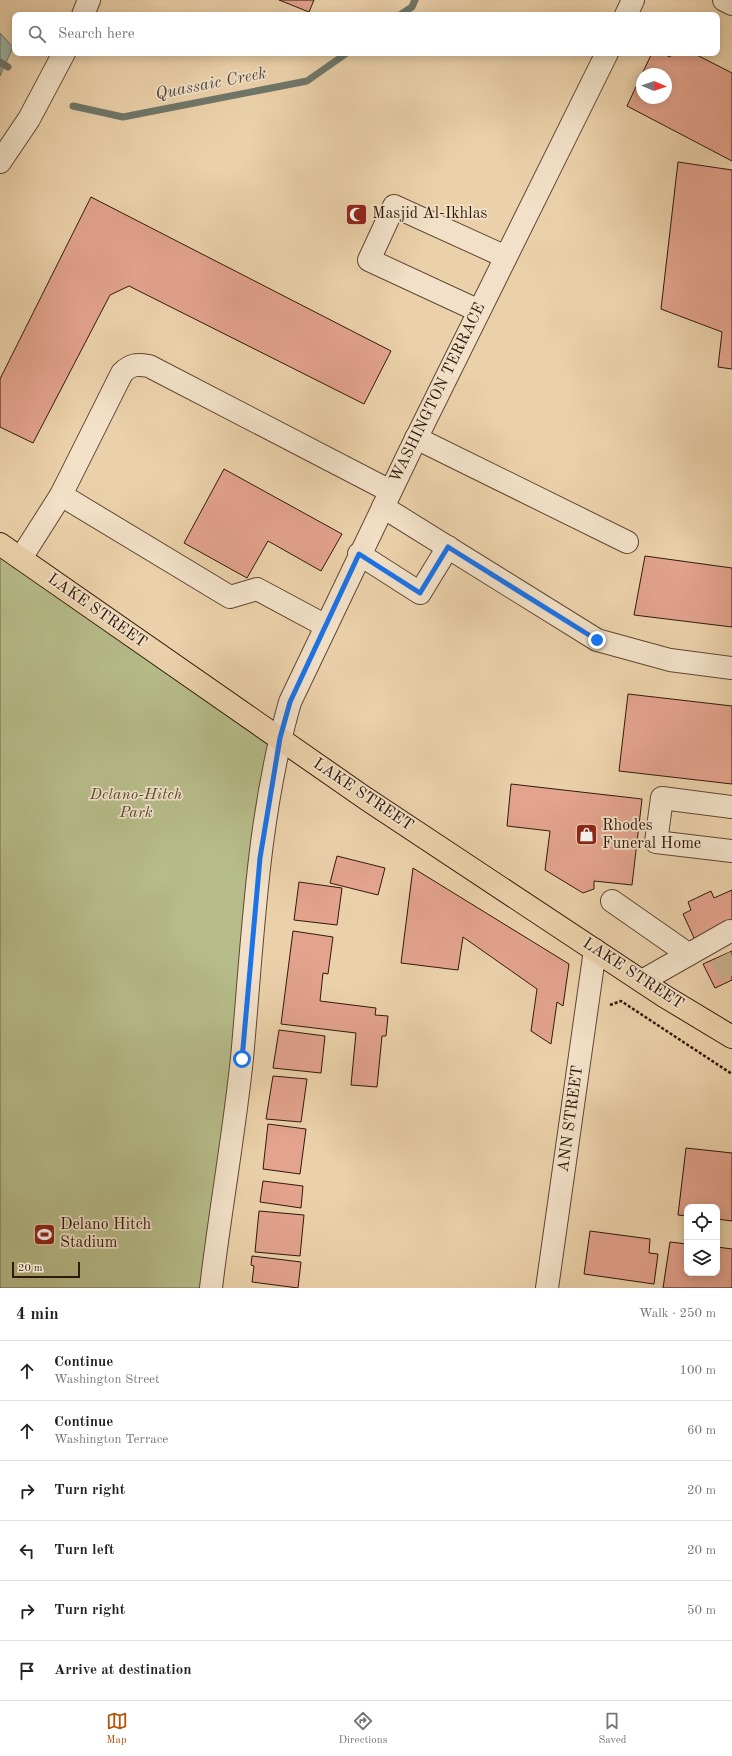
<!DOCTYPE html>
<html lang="en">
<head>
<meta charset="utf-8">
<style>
  :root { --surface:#fff; --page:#f2f2f2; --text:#222; --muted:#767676; --line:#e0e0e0; --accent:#b45309 }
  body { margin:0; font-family:"Old Standard TT",serif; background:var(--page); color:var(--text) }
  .controls { position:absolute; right:12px; bottom:12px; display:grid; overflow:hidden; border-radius:8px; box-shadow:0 2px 10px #0003 }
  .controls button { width:36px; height:36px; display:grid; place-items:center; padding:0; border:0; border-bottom:1px solid var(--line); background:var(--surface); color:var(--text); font:20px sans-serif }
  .compass { position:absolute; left:636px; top:68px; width:36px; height:36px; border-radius:50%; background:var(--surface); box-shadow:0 2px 10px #0003; rotate:92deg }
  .scale { position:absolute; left:12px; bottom:10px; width:68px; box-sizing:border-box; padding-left:4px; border:2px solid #31180d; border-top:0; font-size:11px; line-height:14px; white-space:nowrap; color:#31180d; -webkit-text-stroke:3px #f2e1c8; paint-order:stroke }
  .stop { position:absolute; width:12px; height:12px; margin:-9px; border:3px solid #1a73e8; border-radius:50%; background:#fff }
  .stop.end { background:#1a73e8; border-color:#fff; box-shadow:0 1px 4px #0008 }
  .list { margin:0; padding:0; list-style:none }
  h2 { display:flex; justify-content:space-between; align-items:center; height:52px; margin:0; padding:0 16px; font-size:17px }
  h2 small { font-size:13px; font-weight:400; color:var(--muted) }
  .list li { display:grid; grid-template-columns:26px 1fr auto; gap:12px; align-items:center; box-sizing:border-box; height:60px; padding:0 16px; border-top:1px solid var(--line) }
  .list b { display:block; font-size:15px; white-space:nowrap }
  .list p { margin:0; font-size:13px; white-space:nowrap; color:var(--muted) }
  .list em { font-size:13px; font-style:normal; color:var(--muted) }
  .icon { flex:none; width:22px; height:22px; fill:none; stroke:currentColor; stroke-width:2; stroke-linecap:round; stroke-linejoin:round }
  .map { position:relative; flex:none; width:732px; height:1288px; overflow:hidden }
  .search { position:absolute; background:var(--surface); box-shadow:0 2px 10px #0003; left:12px; right:12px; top:12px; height:44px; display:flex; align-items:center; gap:10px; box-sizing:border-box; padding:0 14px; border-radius:8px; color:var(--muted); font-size:15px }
  .sheet { height:412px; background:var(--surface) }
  nav { display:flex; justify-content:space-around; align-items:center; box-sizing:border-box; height:56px; border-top:1px solid var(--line); background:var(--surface); font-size:11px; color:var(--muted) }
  nav a { display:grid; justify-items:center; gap:2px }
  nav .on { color:var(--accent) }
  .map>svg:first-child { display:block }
</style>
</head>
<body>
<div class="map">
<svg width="732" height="1288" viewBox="0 0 732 1288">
  <rect width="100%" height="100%" fill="#ebd1aa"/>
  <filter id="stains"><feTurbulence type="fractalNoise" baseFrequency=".005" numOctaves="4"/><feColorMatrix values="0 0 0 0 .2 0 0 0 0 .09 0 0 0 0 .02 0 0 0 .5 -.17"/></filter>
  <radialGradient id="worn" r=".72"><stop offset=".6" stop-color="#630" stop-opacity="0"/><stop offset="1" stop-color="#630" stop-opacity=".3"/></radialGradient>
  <path fill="#b6bc89" stroke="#746a4b" d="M0,544L280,738L212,1288H0Z"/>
  <path fill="#98b7a8" stroke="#6f776a" d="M0,33L13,47L0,76Z"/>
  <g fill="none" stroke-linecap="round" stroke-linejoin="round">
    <g stroke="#6f776a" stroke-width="7">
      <path d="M400,15L412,7L415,0"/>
      <path d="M0,62L8,67"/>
      <path d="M73,106L123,117L307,81L347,53"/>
    </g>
  </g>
  <g fill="#e3a38d" stroke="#31180d">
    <path d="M279,0H314L309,12Z"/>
    <path d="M652,53H661L670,57L672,53H693L732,73V161L627,106L642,74V98H666V74H642Z"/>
    <path d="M678,162L732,170V369L718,367L722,332L661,309Z"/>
    <path d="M91,197L391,351L364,404L129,286L110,295L33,443L0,427V379Z"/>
    <path d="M224,469L342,534L321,571L268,541L247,578L184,543Z"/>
    <path d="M645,556L732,568V627L634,615Z"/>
    <path d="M628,694L732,706V784L619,771Z"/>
    <path d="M511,784L642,799L632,885L594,881V889L583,893L545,870L550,831L507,826Z"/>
    <path d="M337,856L385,868L378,895L330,883Z"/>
    <path d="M413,868L569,964L563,1006L557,1002L551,1044L531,1031L537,989L463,937L458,970L401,963Z"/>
    <path d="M299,882L342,888L337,925L294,920Z"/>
    <path d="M732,890V923L695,940L683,914L691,910L688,902L711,891L714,898Z"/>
    <path d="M293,931L333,937L328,974L323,973L320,1001L376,1008L375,1015L388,1016L386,1036H382L377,1087L351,1085L356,1033L281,1024Z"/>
    <path d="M732,951V980L715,988L703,964Z"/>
    <path d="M279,1030L325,1036L321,1073L273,1068Z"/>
    <path d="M273,1076L307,1079L301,1122L266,1119Z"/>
    <path d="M268,1124L306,1129L300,1174L263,1169Z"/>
    <path d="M686,1148L732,1153V1221L717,1219V1207H687V1216L678,1215Z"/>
    <path d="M263,1181L303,1186L301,1208L260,1202Z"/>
    <path d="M259,1211L304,1215L300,1256L255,1252Z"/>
    <path d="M590,1231L650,1239L649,1253L658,1254L654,1284L584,1274Z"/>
    <path d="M670,1242L687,1244V1273H717V1247L732,1249V1288H663Z"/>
    <path d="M252,1256L301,1262L298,1288L252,1282L254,1266L251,1265Z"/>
  </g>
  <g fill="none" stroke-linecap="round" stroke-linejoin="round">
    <path stroke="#c6ac8b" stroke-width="22" stroke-dasharray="22 11" stroke-linecap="butt" d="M720,957L732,980"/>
    <defs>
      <g id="minor">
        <path d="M724,0L732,4"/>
        <path d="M83,15L89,0"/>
        <path d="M626,15L633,0"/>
        <path d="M0,162L29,119L64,53"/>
        <path d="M479,311L369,260L394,206L506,257"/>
        <path d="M416,438L627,542"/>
        <path d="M61,495L230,597L257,589L326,626"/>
        <path d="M383,507L597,640L670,660L732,668"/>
        <path d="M359,554L420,593L448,547"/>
        <path d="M21,558L61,495L122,373C131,364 137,364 149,366L390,491"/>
        <path d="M732,807L662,798L656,842L732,851"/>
        <path d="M612,901L688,954"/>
        <path d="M642,981L730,931"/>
        <path d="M211,1288C220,1211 234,1135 242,1058C253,939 257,818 290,702L409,453L607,53"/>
        <path d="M547,1288L595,950"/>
      </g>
      <path id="major" d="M0,544L365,798L664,996L732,1037"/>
    </defs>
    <use href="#minor" stroke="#604634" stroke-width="24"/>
    <use href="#major" stroke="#31180d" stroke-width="24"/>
    <path stroke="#31180d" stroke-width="2.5" stroke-dasharray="3 2" stroke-linecap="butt" d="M610,1005L621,1001L732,1074"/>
    <use href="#minor" stroke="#f2e1c8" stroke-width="22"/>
    <use href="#major" stroke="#ebd1aa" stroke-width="22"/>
  </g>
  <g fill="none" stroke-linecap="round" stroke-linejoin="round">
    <path stroke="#1a73e8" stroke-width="5" d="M242,1059L260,858L280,738L290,702L359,554L420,593L448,547L597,640"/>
  </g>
  <defs>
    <symbol id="mosque-square" viewBox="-11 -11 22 22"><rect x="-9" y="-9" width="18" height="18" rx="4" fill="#8f2418" stroke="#f2e1c8"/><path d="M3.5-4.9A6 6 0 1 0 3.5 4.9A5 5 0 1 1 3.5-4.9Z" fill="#fff"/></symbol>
    <symbol id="shop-square" viewBox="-11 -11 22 22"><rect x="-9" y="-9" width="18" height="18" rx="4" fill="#8f2418" stroke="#f2e1c8"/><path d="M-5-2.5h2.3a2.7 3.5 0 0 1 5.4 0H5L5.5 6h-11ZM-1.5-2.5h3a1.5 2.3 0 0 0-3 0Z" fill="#fff"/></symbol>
    <symbol id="stadium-square" viewBox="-11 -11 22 22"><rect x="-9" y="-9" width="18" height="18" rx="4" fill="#8f2418" stroke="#f2e1c8"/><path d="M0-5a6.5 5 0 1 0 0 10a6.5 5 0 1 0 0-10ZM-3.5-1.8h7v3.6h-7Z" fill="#fff"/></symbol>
  </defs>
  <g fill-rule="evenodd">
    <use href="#mosque-square" x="344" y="202" width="25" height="25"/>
    <use href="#shop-square" x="574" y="822" width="25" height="25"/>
    <use href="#stadium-square" x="32" y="1222" width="25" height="25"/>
  </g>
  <g text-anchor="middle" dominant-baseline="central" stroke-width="3.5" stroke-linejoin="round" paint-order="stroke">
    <g font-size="16" fill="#31180d" stroke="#f2e1c8" text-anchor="start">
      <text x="372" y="214">Masjid Al-Ikhlas</text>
      <text x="602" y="826">Rhodes<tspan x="602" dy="18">Funeral Home</tspan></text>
      <text x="60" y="1225">Delano Hitch<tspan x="60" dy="18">Stadium</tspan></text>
    </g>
    <g font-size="16" fill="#31180d" stroke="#f2e1c8">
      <text transform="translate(438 393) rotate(-64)">WASHINGTON TERRACE</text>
      <text transform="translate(97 611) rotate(35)">LAKE STREET</text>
      <text transform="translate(363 795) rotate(34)">LAKE STREET</text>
      <text transform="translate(633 974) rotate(33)">LAKE STREET</text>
      <text transform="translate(571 1119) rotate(-82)">ANN STREET</text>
    </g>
    <g font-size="16" font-style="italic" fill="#594932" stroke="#f2e1c8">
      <text x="136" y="795">Delano-Hitch<tspan x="136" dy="18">Park</tspan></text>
    </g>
    <g font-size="17" font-style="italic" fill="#50483c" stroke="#f2e1c8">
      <text transform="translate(211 84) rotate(-11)">Quassaic Creek</text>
    </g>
  </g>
  <rect width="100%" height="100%" filter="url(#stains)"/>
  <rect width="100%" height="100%" fill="url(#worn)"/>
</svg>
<div class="controls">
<button><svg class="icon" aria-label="locate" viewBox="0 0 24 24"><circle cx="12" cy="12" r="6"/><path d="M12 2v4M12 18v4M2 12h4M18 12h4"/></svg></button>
<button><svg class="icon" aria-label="layers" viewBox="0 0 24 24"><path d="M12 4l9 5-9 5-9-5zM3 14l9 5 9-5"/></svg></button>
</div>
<svg class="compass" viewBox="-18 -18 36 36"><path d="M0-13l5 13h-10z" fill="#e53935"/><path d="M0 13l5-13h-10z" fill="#767676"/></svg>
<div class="scale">20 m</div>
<div class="stop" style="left:242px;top:1059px"></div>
<div class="stop end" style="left:597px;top:640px"></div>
<div class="search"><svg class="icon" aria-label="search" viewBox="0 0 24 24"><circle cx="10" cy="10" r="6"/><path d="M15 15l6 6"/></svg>Search here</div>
</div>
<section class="sheet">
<h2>4 min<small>Walk · 250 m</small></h2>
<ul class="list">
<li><svg class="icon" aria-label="ahead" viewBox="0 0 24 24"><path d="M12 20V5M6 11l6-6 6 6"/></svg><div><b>Continue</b><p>Washington Street</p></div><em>100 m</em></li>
<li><svg class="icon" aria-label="ahead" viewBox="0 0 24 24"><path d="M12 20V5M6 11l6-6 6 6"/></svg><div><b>Continue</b><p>Washington Terrace</p></div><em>60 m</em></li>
<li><svg class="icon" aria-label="right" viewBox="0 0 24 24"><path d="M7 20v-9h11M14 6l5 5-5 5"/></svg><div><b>Turn right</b></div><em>20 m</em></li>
<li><svg class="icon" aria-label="left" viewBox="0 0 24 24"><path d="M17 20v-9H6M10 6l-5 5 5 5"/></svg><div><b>Turn left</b></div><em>20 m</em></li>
<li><svg class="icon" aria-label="right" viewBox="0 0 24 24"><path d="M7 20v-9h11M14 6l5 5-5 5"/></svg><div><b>Turn right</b></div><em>50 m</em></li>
<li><svg class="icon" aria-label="arrive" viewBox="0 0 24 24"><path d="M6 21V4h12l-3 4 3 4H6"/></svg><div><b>Arrive at destination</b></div></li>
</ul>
</section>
<nav>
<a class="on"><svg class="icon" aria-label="map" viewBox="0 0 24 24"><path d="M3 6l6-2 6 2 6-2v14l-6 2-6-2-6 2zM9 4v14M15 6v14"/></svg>Map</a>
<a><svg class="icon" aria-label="directions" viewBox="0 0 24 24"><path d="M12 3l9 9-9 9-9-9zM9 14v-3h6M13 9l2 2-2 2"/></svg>Directions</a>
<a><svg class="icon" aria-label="saved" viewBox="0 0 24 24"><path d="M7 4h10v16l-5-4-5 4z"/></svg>Saved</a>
</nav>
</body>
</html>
